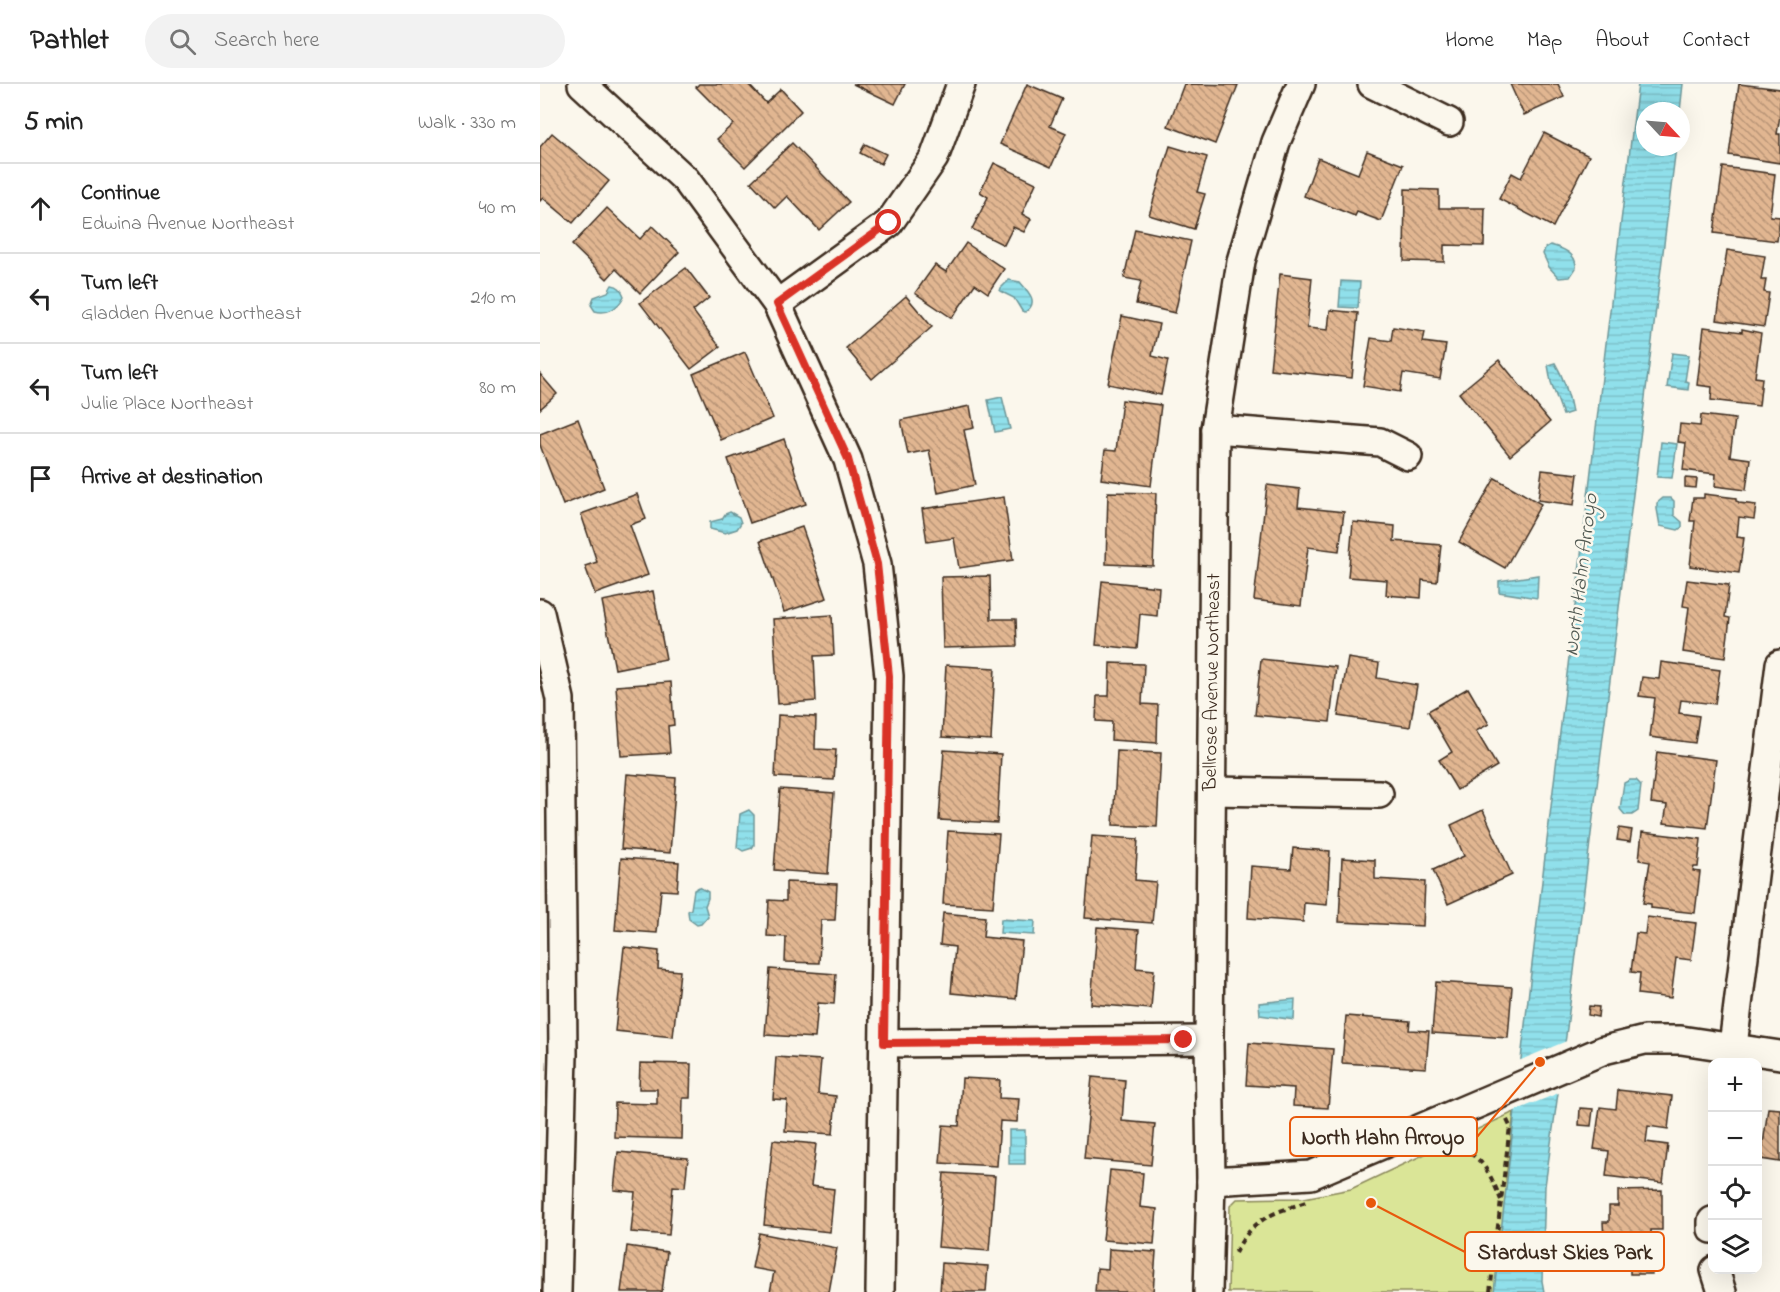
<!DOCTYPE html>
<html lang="en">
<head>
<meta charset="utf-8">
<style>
  :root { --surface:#fff; --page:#f2f2f2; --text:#222; --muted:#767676; --line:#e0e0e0 }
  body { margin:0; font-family:"Indie Flower",sans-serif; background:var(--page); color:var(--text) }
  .controls { position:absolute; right:18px; bottom:18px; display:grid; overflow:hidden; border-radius:12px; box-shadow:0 6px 24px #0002 }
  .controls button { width:54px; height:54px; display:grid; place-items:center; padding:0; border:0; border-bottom:2px solid var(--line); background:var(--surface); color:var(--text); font:30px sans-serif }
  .compass { position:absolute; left:1096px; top:18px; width:54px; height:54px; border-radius:50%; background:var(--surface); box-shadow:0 6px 24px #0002; rotate:116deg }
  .stop { position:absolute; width:18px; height:18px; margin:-14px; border:4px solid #d93025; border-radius:50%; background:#fff }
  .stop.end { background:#d93025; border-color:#fff; box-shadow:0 2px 6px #0008 }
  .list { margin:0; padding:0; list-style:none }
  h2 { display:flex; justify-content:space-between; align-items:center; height:78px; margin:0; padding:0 24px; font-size:26px }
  h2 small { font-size:20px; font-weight:400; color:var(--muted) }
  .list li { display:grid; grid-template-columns:39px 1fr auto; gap:18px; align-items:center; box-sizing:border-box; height:90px; padding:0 24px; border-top:2px solid var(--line) }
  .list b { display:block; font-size:22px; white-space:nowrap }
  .list p { margin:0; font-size:20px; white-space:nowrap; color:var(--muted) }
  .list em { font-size:20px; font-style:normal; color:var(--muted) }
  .icon { flex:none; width:33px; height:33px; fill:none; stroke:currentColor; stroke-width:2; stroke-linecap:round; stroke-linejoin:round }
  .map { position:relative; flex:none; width:1240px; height:1208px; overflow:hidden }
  header { display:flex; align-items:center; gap:36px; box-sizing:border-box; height:84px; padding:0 30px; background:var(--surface); border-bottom:2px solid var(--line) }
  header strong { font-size:28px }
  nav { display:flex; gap:33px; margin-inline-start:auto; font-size:21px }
  .search { width:420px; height:54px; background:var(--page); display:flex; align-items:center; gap:15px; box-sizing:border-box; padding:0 21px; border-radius:33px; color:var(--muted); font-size:22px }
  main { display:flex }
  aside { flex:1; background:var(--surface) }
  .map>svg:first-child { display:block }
</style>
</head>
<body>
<header>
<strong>Pathlet</strong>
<div class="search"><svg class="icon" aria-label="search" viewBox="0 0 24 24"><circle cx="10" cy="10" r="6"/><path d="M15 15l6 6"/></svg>Search here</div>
<nav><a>Home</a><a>Map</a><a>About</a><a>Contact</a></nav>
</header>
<main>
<aside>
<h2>5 min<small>Walk · 330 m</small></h2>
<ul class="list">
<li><svg class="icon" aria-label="ahead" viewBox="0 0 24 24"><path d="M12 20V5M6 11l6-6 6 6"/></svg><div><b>Continue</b><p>Edwina Avenue Northeast</p></div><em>40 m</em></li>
<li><svg class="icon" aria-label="left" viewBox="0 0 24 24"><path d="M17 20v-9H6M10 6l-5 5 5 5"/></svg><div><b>Turn left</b><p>Gladden Avenue Northeast</p></div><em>210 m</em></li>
<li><svg class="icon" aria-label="left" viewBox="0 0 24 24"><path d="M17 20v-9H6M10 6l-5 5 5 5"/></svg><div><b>Turn left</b><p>Julie Place Northeast</p></div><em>80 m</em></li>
<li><svg class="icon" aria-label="arrive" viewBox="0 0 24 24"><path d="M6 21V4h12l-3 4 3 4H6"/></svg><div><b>Arrive at destination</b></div></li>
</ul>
</aside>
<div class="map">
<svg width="1240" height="1208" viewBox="0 0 1240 1208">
  <defs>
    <pattern id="water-rules" width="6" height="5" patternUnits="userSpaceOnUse" patternTransform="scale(1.5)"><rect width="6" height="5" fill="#90e0eb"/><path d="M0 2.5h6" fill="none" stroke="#7dc0c9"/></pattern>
    <pattern id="building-back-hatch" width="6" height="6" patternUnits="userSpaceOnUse" patternTransform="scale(1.5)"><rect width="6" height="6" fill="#e1b691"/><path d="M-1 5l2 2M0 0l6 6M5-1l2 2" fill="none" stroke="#b89476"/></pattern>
  </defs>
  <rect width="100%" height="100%" fill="#fbf7ec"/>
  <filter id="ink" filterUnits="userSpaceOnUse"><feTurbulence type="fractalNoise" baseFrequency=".0167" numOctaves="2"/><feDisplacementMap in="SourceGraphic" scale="12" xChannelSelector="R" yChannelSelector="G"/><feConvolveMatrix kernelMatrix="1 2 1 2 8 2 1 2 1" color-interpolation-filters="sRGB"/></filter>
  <g filter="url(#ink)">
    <path fill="#dae597" stroke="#8a885a" stroke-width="1.5" d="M974,1028L966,1095L977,1208H688L690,1122L697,1115L764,1114L811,1105Z"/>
    <g fill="url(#water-rules)" stroke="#6e9799" stroke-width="1.5">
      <path d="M1098,0H1143L1140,27H1105V63H1136L1026,952L1005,1102L1002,1197L1004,1208H954C976,1008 1001,807 1025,607C1049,405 1072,202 1098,0Z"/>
      <path d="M1010,161C1023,164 1037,170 1036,184L1030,193L1019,194L1009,183L1003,170L1005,164Z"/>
      <path d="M469,196L480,198C488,207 500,219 485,228L482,227L474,214L460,207L461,204Z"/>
      <path d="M801,197L820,198L818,224L799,223Z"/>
      <path d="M72,201C79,202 81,205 84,212C79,223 68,231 55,227L51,221L54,213L68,208Z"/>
      <path d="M1132,269L1149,271L1145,297L1149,298L1148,306L1127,303Z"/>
      <path d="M1015,279C1024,294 1029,311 1032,328L1023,331L1011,298L1008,281Z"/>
      <path d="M462,313L470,345L455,348L448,316Z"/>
      <path d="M1121,358L1137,360L1132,394L1117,393Z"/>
      <path d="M1123,414H1131L1134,417V431L1142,438V443L1138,446L1120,442L1117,425V419Z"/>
      <path d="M190,428L199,433L201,439L197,445L185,449L170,445V438L182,435L185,430Z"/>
      <path d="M998,491L997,514L959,508V497Z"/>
      <path d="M1090,696H1096L1101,701L1098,727L1092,731H1085L1080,725L1084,699Z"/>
      <path d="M209,726L214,731V761L212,764L203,767L197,763L200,730Z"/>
      <path d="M159,803L168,808V814L165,822L168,832L161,840L157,841L149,835L148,827L151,825L154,806Z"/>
      <path d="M461,835L495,837L494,851L460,849Z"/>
      <path d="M755,915L754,936L720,931L719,919Z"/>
      <rect x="469" y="1046" width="16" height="34"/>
    </g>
    <path fill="#fbf7ec" d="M1029,956L1021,1008L970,1029L976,978Z"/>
    <g fill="url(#building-back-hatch)" stroke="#3b2a1e" stroke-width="1.5">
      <path d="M159,0H208L226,19L241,5L261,27L205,83L177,55L193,40L156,3Z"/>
      <path d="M313,0H365L355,20Z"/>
      <path d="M487,0L522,15L510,42L526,49L511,83L460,60Z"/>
      <path d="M644,0L698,1L675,60L628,42Z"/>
      <path d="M970,0H1018L1024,13L984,31Z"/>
      <path d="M1199,0L1240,5V32L1237,50H1240V79L1189,71Z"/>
      <path d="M12,49L69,97L33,139L3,114L0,117V63Z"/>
      <path d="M1004,49L1049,72L1013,143L959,115L972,89L981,94Z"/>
      <path d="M252,59L309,118L279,146L247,112L235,124L211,98Z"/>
      <path d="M325,60L346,70L341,80L320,69Z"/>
      <path d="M630,62L667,73L657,108L665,110L654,145L609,131Z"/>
      <path d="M827,67L863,81L841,137L817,128L815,132L764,112L778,74L818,90Z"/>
      <path d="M454,79L496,99L482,130L491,135L484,148L473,143L464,161L432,145L448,113L440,108Z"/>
      <path d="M1183,83L1235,90L1230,132L1240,133L1237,157L1174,149Z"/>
      <path d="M865,105L899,106V124H945L944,162L904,161V178L864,177Z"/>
      <path d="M67,124L100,155L112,142L139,168L100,209L76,185L67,195L32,161Z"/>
      <path d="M595,145L651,157L635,229L596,220L601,197L584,194Z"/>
      <path d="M426,159L464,185L448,209L435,200L412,234L375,209L395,181L406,188Z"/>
      <path d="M1187,166L1225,172L1221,196H1226L1224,208L1229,209L1224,243L1177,236Z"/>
      <path d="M146,184L169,214L153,227L180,263L151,285L100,219Z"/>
      <path d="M740,190L772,194L767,244L788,246L790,226L818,229L812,294L730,285Z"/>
      <path d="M366,212L392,243L332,295L306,264Z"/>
      <path d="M582,232L619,240L612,272L628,276L621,311L568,300Z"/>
      <path d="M853,243L885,248L883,258L906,261L900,295L863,289L860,308L823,302L831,254L851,257Z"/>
      <path d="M1164,243L1202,248V245L1221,249L1215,293L1222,294L1219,322L1171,316L1172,303L1157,301Z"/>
      <path d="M205,268L233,334L181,356L153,290Z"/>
      <path d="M959,276L1010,338L970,372L919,309Z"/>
      <path d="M0,290L17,310L0,325Z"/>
      <path d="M582,316L621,321L611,402L561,395L565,366L576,367Z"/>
      <path d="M430,322L434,344L424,346L435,401L398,409L389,366L368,370L361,336Z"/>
      <path d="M1161,331L1195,335L1190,372L1210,375L1206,406L1175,402L1176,390L1143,386L1146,359L1138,358L1140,340L1160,342Z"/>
      <path d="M38,335L64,404L23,421L0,361V350Z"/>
      <path d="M244,355L266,420L210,439L188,375Z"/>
      <path d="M1002,386L1038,390L1034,421L998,416Z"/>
      <path d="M955,394L1001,420L965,484L919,458Z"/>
      <path d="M1145,394L1157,395L1156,404L1145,403Z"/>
      <path d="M727,401L760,405L758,423L804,428L799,467L768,463L761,522L714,516Z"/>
      <path d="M568,408L616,409L613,482L566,480Z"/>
      <path d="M97,410L106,435L90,441L108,491L55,510L45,482L57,478L41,430Z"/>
      <path d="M1164,410L1196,414V417L1199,418V419L1216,421L1214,435L1199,433L1197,453L1204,454L1199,489L1150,482L1155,437H1150L1153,414H1164Z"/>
      <path d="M464,413L473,476L419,484L414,454L387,458L382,425Z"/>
      <path d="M813,438L855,442L854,457L901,461L897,498L882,496L881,514L846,511L847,496L808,493Z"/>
      <path d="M262,443L287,514L244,528L220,457Z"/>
      <path d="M450,492L451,535H476L477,562L403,564L401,493Z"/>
      <path d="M1147,496L1189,501L1185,533L1190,534L1185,574L1143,568L1149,523L1143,522Z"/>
      <path d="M562,497L619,503L617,532L600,530L597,565L556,561Z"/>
      <path d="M113,507L126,575L75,585L62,517Z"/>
      <path d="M292,531L294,571L274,572L276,617L238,620L233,535Z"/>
      <path d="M808,574L839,579L837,594L877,601L870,643L798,632Z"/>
      <path d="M721,575L796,583L790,638L715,631Z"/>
      <path d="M1121,578L1180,586L1175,620L1141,616L1139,629L1159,632L1155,659L1110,653L1115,614L1099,612L1102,593L1119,595Z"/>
      <path d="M570,579L604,580L602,620L618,621L617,659L571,656L572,638L556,637L557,612H569Z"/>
      <path d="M406,581L455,584L451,656L402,653Z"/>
      <path d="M131,598L134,641L128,642L130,669L81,672L76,602Z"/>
      <path d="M928,604L949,640L936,647L957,682L917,706L899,676L912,668L888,627Z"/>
      <path d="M238,631L276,633L275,665L296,666L294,696L235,693Z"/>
      <path d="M404,666L461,670L457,739L399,736Z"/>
      <path d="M577,667L621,669L617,743L573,741Z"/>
      <path d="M1117,668L1176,676L1167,744L1124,739L1127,721L1111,719Z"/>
      <path d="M87,690L136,694L130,769L81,765Z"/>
      <path d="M240,705L294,709L288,790L234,786Z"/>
      <path d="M943,726L972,791L908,820L893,786L924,772L911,741Z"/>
      <path d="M1079,744L1092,746L1090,758L1077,756Z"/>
      <path d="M408,747L459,750L453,823L403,820Z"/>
      <path d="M1102,748L1161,755L1158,783H1154L1153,787L1160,788L1155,829L1111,824V820L1103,819L1110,778L1099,776Z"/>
      <path d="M552,752L598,755L595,796L616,798L612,839L545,834Z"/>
      <path d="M753,764L790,767L787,821L764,819L763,838L708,834L711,782L751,785Z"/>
      <path d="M81,774L139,778L137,807L121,806L117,849L75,846Z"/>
      <path d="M802,774L835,776V795L885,798L883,842L799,838Z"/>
      <path d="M246,798L297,800L295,836H281L279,879L245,878L246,853L227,852L229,816L246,817Z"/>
      <path d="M403,829L445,833L443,853L482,857L476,915L411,909L415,863L400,861Z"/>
      <path d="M1107,833L1156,839L1151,876L1136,874L1131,914L1098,910L1100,889L1091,888L1096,849L1105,850Z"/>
      <path d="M557,843L599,846L596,884L614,886L611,925L551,920Z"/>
      <path d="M84,863L119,867L118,885L140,887L133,953L75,947Z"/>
      <path d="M230,885L296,890L294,920L278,919L275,954L225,951Z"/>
      <path d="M896,898L972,903L968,954L892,949Z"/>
      <path d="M1049,922L1059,923L1058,933L1048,931Z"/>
      <path d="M806,932L870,937L869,946L889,947L886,984L802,979Z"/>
      <path d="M709,959L793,965L788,1024L753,1022L754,1004L706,1001Z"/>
      <path d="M236,973L281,976L278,1010L296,1012L293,1050L245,1047L247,1016L233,1015Z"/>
      <path d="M100,979L151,980L150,1014H143L142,1055L74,1053L75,1019L117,1020V1005H99Z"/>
      <path d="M552,993L585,996L582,1037L615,1040L611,1081L544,1075Z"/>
      <path d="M422,994L460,996L459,1014L479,1015L477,1038L460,1037L457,1082L400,1079L403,1041L419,1042Z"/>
      <path d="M1078,1006L1132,1012L1128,1045L1108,1042L1106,1058L1128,1061L1123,1099L1066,1092L1069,1067L1054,1065L1060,1023L1076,1025Z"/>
      <path d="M1040,1024L1053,1025L1051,1042L1039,1041Z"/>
      <path d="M1228,1024L1240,1025V1078L1221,1075Z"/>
      <path d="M233,1056L276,1060L271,1102L294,1105L290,1148L224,1141Z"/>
      <path d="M78,1068L148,1074L145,1103L133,1102L129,1151L91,1148L95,1108L74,1106Z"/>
      <path d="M570,1086L603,1089L600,1123L617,1125L614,1160L563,1156Z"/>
      <path d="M404,1089L455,1092L449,1167L398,1163Z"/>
      <path d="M1122,1106V1146H1111V1178L1075,1179V1157L1064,1158L1063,1138H1069V1122H1078V1107Z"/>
      <path d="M219,1149L297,1164L289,1208H230L234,1188L212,1184Z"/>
      <path d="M87,1162L127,1168L122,1208H81Z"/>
      <path d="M569,1165L616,1168L613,1208H555L557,1184L568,1185Z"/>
      <path d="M402,1179L448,1182L446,1208H400Z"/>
      <rect x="1090" y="1179" width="22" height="11"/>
    </g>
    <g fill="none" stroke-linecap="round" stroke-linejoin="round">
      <defs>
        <g id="street">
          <path d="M42,0L146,96L237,220L308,376L337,480L349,592L340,1208"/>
          <path d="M832,0L909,38"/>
          <path d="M237,220L349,139L394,74L421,0"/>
          <path d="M675,345L840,358L868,372"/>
          <path d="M0,529L20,615L23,970L17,1208"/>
          <path d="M672,707L839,710"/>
          <path d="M344,959L669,956"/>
          <path d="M1191,978L1240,580"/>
          <path d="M671,1097L771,1091L1064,966L1105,956H1141L1240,971"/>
          <path d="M1172,1137V1145"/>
          <path d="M1175,1186L1182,1208"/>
          <path d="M668,1208L671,1097L669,956L675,345L701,177L736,58L761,0"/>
        </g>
      </defs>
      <use href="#street" stroke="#3b2a1e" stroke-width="32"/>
      <g stroke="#3b2a1e" stroke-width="4" stroke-dasharray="6 4.5" stroke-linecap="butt">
        <path d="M899,1066C937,1058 949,1087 961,1116"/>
        <path d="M695,1169C713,1134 731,1130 766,1118"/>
        <path d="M950,1208L970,1042L966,1034"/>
      </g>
      <use href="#street" stroke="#fbf7ec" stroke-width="27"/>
    </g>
  </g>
  <g fill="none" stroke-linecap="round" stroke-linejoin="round" filter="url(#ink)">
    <path stroke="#d93025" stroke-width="8" d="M349,139L237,220L308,375L337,480L349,592L344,959L644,956"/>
  </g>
  <g text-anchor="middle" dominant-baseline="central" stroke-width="5" stroke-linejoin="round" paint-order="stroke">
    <g font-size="20" fill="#3b2a1e" stroke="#fbf7ec">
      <text transform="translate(673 598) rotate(-89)">Bellrose Avenue Northeast</text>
    </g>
    <g font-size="21" font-style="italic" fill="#505851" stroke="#fbf7ec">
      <text transform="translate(1042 491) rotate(-83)">North Hahn Arroyo</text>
    </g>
  </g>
  <path fill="none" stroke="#e8590c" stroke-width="2" d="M1000 978L937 1053M831 1119L925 1168"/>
  <g fill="#e8590c" stroke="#fbf7ec" stroke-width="2">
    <circle cx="1000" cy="978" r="6"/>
    <circle cx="831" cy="1119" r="6"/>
  </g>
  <g fill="#fbf7ec" stroke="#e8590c" stroke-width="2">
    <rect x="750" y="1033" width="187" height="39" rx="6"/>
    <rect x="925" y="1148" width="199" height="39" rx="6"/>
  </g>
  <g font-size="21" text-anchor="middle" font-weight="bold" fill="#3b2a1e">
    <text x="843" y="1060">North Hahn Arroyo</text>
    <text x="1025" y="1175">Stardust Skies Park</text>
  </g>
</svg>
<div class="controls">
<button>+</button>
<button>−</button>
<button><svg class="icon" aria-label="locate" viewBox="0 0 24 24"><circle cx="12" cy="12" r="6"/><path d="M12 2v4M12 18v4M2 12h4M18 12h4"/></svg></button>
<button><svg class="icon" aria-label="layers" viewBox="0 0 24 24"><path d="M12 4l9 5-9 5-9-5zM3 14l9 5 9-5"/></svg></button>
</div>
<svg class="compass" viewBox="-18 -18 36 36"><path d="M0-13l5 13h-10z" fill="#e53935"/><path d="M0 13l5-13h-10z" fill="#767676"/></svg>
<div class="stop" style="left:349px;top:139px"></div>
<div class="stop end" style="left:644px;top:956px"></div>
</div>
</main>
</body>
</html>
